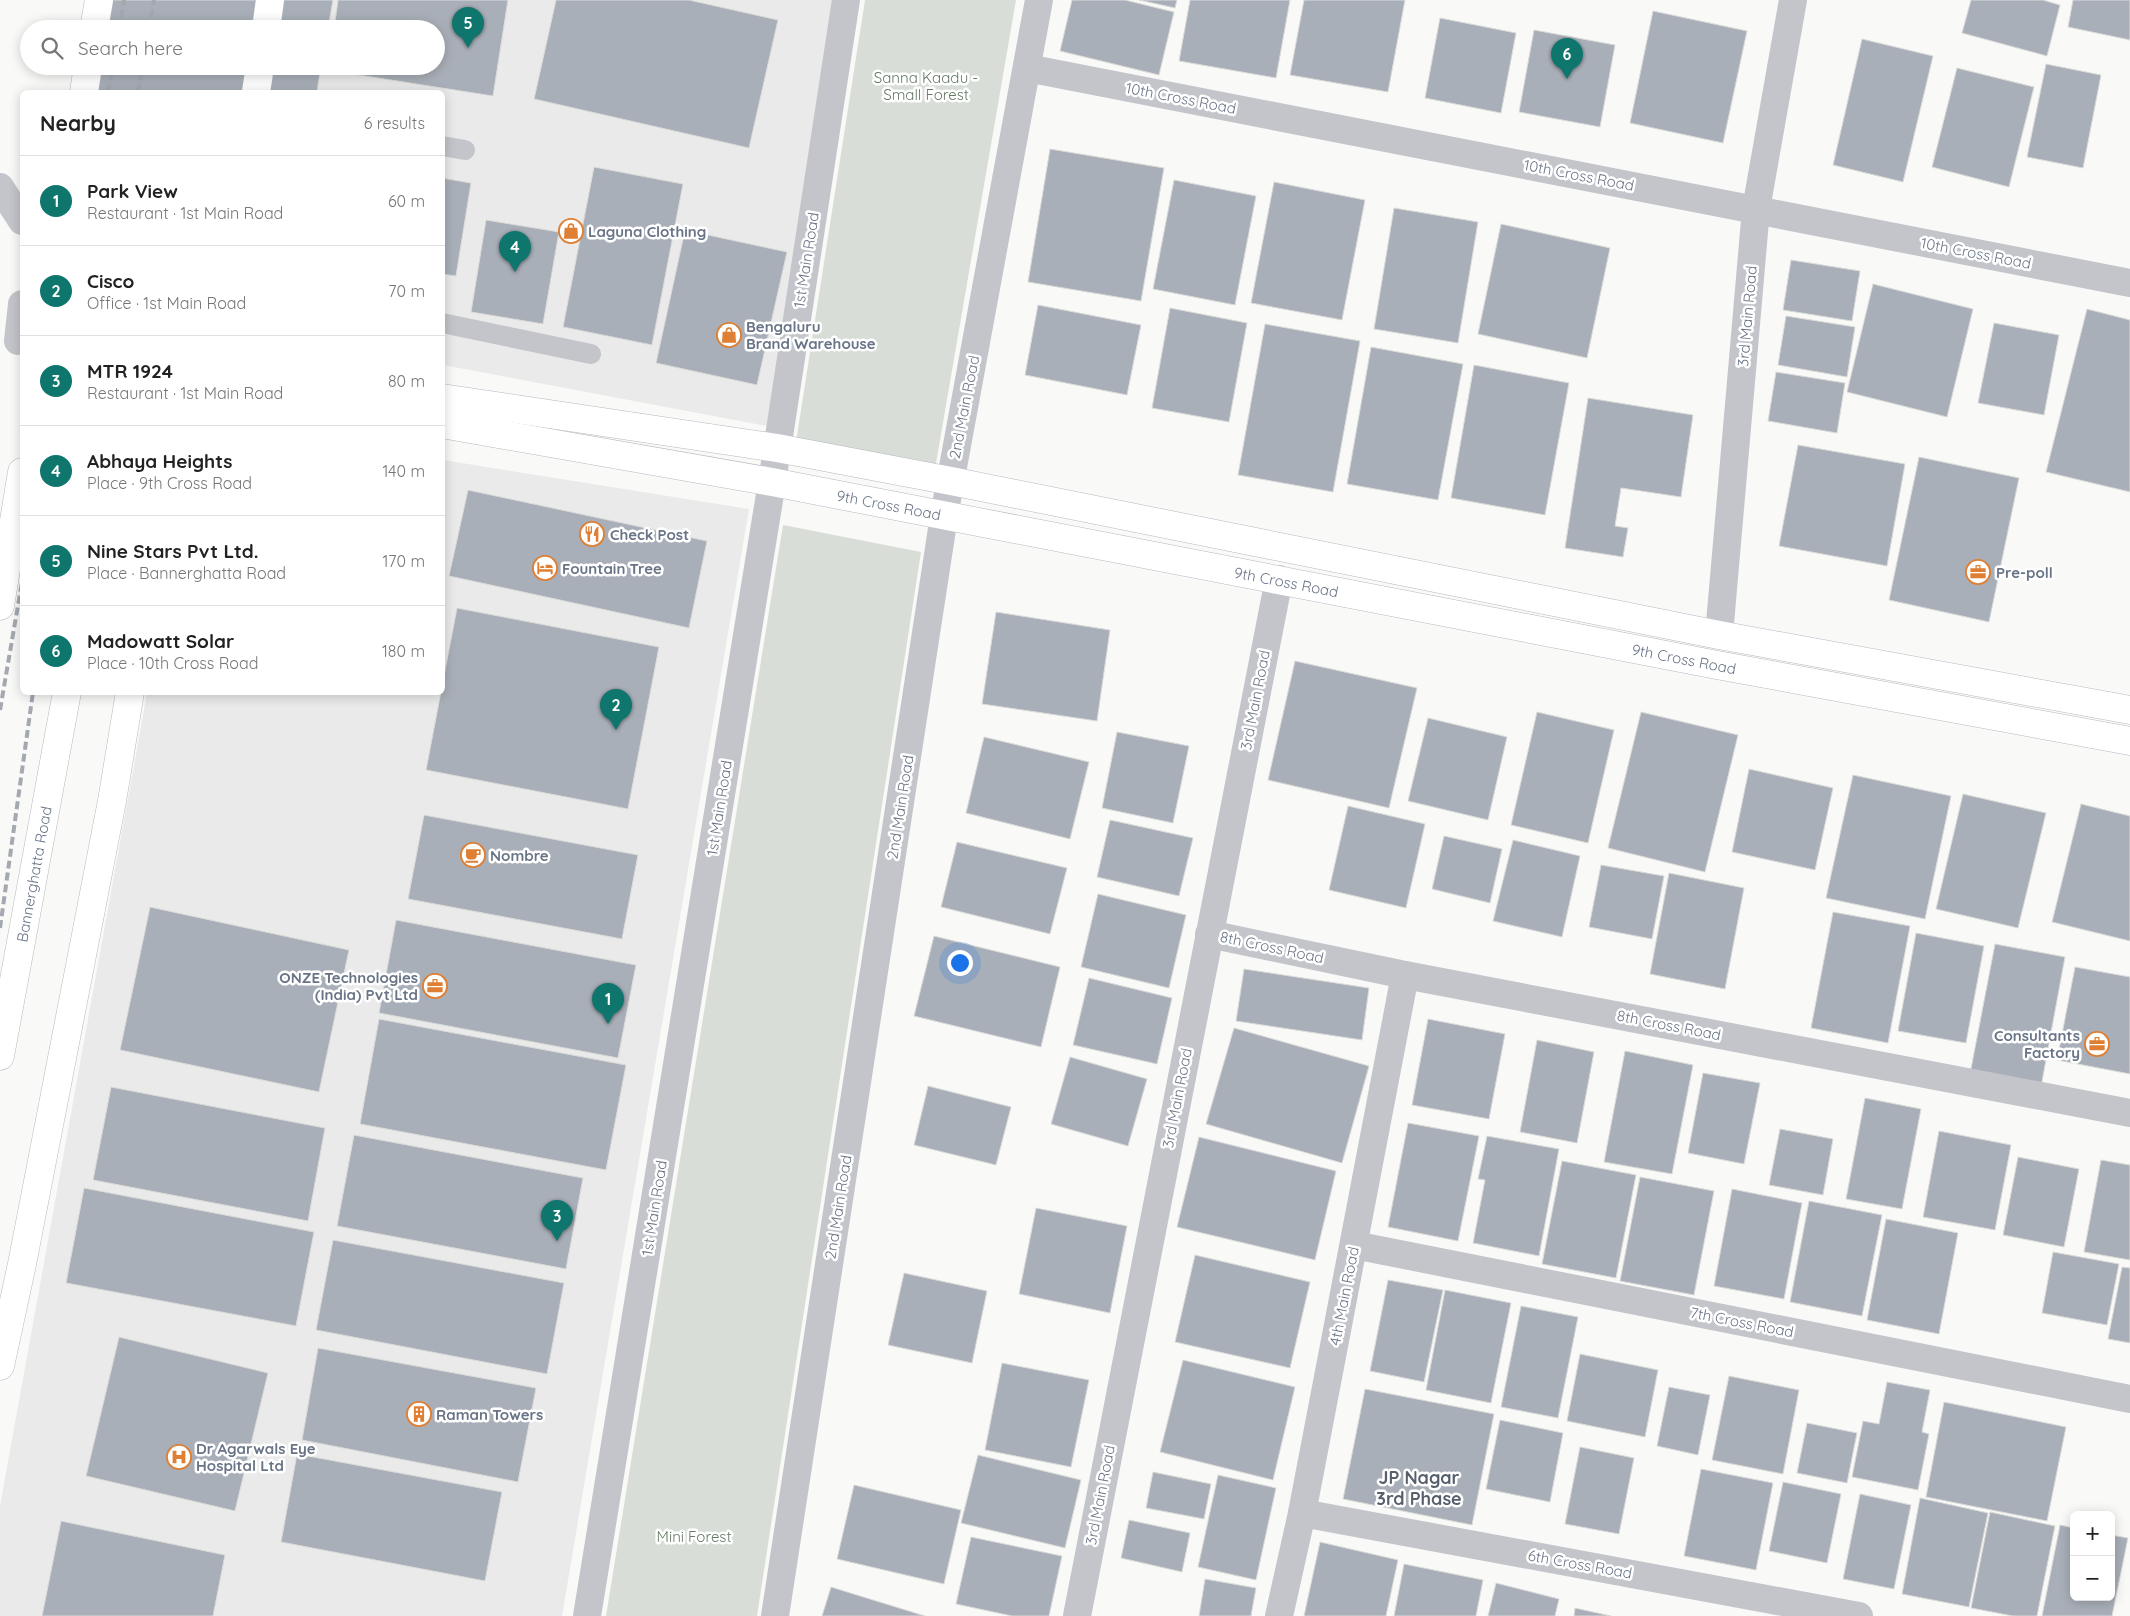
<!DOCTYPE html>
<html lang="en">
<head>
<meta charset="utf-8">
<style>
  :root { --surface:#fff; --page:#f2f2f2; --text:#222; --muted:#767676; --line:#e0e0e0; --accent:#0f766e }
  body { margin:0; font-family:Quicksand,sans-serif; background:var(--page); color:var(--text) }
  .controls { position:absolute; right:15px; bottom:15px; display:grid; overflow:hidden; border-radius:8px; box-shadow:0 2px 12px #0003 }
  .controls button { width:45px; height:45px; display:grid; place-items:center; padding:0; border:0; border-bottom:1px solid var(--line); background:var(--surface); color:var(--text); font:25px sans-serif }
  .you { position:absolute; left:959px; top:962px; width:18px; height:18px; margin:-12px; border:4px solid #fff; border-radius:50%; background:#1a73e8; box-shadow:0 0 0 8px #1a73e833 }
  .badge { display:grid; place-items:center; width:32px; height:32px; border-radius:50%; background:var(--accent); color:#fff; font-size:16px; font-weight:700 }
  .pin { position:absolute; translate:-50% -41px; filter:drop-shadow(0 1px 2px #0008) }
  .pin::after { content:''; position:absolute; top:26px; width:18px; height:15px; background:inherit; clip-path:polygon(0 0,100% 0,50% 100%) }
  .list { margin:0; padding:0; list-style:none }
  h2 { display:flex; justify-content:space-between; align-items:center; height:65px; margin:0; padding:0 20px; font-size:21px }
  h2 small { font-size:16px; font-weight:400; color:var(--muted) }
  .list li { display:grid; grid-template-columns:32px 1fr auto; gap:15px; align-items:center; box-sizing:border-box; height:90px; padding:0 20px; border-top:1px solid var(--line) }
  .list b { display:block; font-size:19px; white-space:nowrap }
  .list p { margin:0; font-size:16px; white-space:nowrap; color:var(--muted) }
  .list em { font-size:16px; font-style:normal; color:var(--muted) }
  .icon { flex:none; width:28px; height:28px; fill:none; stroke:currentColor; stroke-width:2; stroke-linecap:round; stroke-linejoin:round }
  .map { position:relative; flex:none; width:2130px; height:1616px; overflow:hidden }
  .search { position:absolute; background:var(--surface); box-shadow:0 2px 12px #0003; left:20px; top:20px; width:425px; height:55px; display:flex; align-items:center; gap:12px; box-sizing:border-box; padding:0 18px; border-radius:28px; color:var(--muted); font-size:19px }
  .panel { position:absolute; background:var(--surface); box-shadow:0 2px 12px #0003; left:20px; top:90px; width:425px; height:605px; border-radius:8px }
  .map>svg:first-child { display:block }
</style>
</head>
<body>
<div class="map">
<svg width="2130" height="1616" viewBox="0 0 2130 1616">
  <rect width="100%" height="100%" fill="#f9f9f7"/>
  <g fill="#eaeaea">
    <path d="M295,0H833L767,426L443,365L442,92H281L285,66H436V29H291Z"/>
    <path d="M443,460L749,509L562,1616H0V1506L147,693L442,692Z"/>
  </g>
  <g fill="#d8ded7">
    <path d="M865,0H1016L935,469L796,442Z"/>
    <path d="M783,525L921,552L757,1616H606Z"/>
  </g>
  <g fill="#a9afb8" stroke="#dbdbd9">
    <path d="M97,0H333L328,29H92Z"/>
    <path d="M338,0H508L493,96L327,70L328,66H436V29H334Z"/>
    <path d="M556,0H689L778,20L749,148L534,99Z"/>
    <path d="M1072,0H1125L1174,12L1159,75L1060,51Z"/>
    <path d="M1139,0H1177L1175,8Z"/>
    <path d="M1190,0H1290L1276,78L1179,61Z"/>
    <path d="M1304,0H1405L1388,92L1290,75Z"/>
    <path d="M1971,0H2043L2060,5L2047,56L1962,33Z"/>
    <path d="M2073,0H2130V40L2068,27Z"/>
    <path d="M1653,11L1747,31L1723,143L1630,123Z"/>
    <path d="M1440,18L1516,33L1501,113L1425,98Z"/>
    <path d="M1534,30L1615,45L1600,127L1519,112Z"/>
    <path d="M1862,39L1933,56L1903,182L1833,165Z"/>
    <path d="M2046,64L2101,75L2083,168L2027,157Z"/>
    <path d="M86,66H321L317,92H81Z"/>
    <path d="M1957,68L2034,87L2009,187L1932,167Z"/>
    <path d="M1050,149L1164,168L1141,301L1028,282Z"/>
    <path d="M594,167L683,184L652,345L563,327Z"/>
    <path d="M442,178L471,183L456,276L442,274Z"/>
    <path d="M1174,180L1256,196L1235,305L1153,289Z"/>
    <path d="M1274,182L1365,200L1342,320L1251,303Z"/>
    <path d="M1394,208L1478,222L1458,343L1374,329Z"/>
    <path d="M486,220L559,232L543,324L471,312Z"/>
    <path d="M1501,224L1610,248L1587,358L1478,334Z"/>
    <path d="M685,230L787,252L757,385L656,363Z"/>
    <path d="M1791,260L1860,271L1852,321L1783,310Z"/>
    <path d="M1873,284L1973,309L1947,417L1847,392Z"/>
    <path d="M1038,305L1141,325L1127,395L1025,375Z"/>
    <path d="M1170,308L1247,323L1229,422L1152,408Z"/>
    <path d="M2087,309L2130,320V492L2046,472Z"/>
    <path d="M1786,316L1855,327L1847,377L1778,365Z"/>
    <path d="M1994,323L2059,335L2044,415L1978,403Z"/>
    <path d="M1265,324L1360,341L1333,492L1238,475Z"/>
    <path d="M1371,347L1463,364L1438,500L1347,484Z"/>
    <path d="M1474,365L1569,383L1545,515L1451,498Z"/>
    <path d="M1776,372L1845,383L1837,433L1768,421Z"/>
    <path d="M1588,398L1693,415L1681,497L1621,488L1615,526L1628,528L1623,557L1565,548Z"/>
    <path d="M1798,445L1905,464L1887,566L1779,546Z"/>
    <path d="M1919,457L2019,478L1989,622L1889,600Z"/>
    <path d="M468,490L707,541L689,628L449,576Z"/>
    <path d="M457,608L659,647L628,809L426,770Z"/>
    <path d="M996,612L1110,630L1097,721L982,704Z"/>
    <path d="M1295,661L1417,688L1389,808L1268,780Z"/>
    <path d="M1537,712L1614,730L1588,843L1511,825Z"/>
    <path d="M1641,712L1738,735L1705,872L1608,848Z"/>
    <path d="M1428,718L1507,737L1488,820L1408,801Z"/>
    <path d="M1117,732L1189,746L1173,823L1102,808Z"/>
    <path d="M984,737L1089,762L1070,839L966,813Z"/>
    <path d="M1749,769L1833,788L1815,870L1732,852Z"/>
    <path d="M1853,775L1951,796L1925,919L1826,898Z"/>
    <path d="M1963,794L2046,813L2018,928L1936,909Z"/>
    <path d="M2081,804L2130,816V941L2052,922Z"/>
    <path d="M1348,806L1425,824L1406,908L1329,890Z"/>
    <path d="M424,815L638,855L622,939L408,899Z"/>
    <path d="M1110,820L1193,838L1179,896L1097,877Z"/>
    <path d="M1444,836L1502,849L1490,903L1432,889Z"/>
    <path d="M1513,840L1580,856L1562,937L1493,921Z"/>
    <path d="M957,842L1067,868L1050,934L941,907Z"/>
    <path d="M1601,865L1664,876L1652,939L1589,927Z"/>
    <path d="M1669,873L1744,888L1725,989L1650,974Z"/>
    <path d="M1098,894L1186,915L1169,988L1081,967Z"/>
    <path d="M150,907L349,950L319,1092L120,1050Z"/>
    <path d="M1833,912L1910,926L1888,1043L1811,1028Z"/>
    <path d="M396,920L636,965L618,1058L379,1013Z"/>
    <path d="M1916,933L1984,946L1966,1043L1898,1031Z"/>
    <path d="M934,936L1060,967L1041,1047L914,1016Z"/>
    <path d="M1995,944L2065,957L2041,1087L1970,1074Z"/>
    <path d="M2075,967L2130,977V1074L2057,1060Z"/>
    <path d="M1244,969L1369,988L1362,1040L1236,1021Z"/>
    <path d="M1089,978L1172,998L1157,1064L1073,1045Z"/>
    <path d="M379,1019L626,1065L606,1170L360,1124Z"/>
    <path d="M1428,1019L1505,1034L1489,1119L1412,1105Z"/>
    <path d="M1234,1028L1369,1066L1342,1163L1206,1124Z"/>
    <path d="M1537,1040L1594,1052L1577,1143L1520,1132Z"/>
    <path d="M1625,1051L1693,1065L1672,1174L1604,1162Z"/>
    <path d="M1070,1057L1147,1079L1128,1146L1051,1124Z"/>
    <path d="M1703,1073L1760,1083L1744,1164L1688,1153Z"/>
    <path d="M928,1086L1011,1107L996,1165L914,1145Z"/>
    <path d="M111,1087L325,1128L308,1221L93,1180Z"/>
    <path d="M1865,1098L1921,1109L1902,1209L1846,1199Z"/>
    <path d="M1408,1123L1479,1136L1458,1241L1388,1227Z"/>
    <path d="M1780,1129L1833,1139L1823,1195L1769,1185Z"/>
    <path d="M1939,1131L2011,1145L1995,1230L1923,1217Z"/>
    <path d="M354,1135L583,1178L566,1269L337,1226Z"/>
    <path d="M1487,1136L1559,1149L1539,1256L1473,1243L1485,1180L1478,1179Z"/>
    <path d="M1199,1137L1336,1171L1315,1260L1177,1227Z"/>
    <path d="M2018,1157L2079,1169L2064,1247L2003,1235Z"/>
    <path d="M2101,1160L2130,1165V1260L2084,1252Z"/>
    <path d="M1562,1161L1636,1175L1616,1278L1542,1264Z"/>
    <path d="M1640,1177L1714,1191L1694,1295L1620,1281Z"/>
    <path d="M84,1188L314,1232L296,1326L66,1283Z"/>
    <path d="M1732,1189L1802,1203L1784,1299L1714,1286Z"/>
    <path d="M1809,1201L1882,1215L1862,1316L1790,1302Z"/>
    <path d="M1036,1208L1127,1226L1110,1313L1019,1294Z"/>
    <path d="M1886,1219L1958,1233L1939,1334L1867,1320Z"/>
    <path d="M333,1240L564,1283L547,1374L316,1330Z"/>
    <path d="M2053,1252L2119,1264L2107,1325L2042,1313Z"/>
    <path d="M1195,1255L1310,1282L1290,1368L1175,1342Z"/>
    <path d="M2122,1267L2130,1268V1343L2108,1339Z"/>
    <path d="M904,1273L987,1291L972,1363L888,1345Z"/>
    <path d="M1388,1280L1443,1290L1424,1382L1370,1371Z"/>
    <path d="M1445,1290L1511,1303L1491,1403L1426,1390Z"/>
    <path d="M1521,1306L1578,1317L1558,1418L1501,1407Z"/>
    <path d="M119,1337L268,1373L235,1511L86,1476Z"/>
    <path d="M318,1348L536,1388L518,1482L302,1440Z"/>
    <path d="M1580,1354L1658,1370L1645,1437L1567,1421Z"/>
    <path d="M1183,1360L1295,1387L1273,1480L1160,1452Z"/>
    <path d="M1002,1363L1089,1380L1071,1467L985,1450Z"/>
    <path d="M1729,1376L1799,1390L1783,1474L1712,1460Z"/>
    <path d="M1887,1382L1930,1390L1922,1432L1929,1434L1918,1490L1852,1477L1863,1421L1879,1424Z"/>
    <path d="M1669,1387L1710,1395L1698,1455L1657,1446Z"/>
    <path d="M1365,1389L1494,1414L1472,1525L1343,1499Z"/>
    <path d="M1944,1402L2066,1427L2047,1521L1926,1497Z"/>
    <path d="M1500,1420L1563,1433L1550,1502L1486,1489Z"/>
    <path d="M1807,1423L1857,1433L1847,1483L1797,1473Z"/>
    <path d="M1580,1447L1634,1458L1619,1534L1565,1524Z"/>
    <path d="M297,1454L502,1492L485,1581L281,1542Z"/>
    <path d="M978,1455L1081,1480L1065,1548L961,1523Z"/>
    <path d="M1701,1469L1773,1483L1756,1570L1684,1556Z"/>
    <path d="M1153,1472L1211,1484L1204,1519L1146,1508Z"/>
    <path d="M1218,1475L1276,1488L1256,1580L1198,1567Z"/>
    <path d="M1783,1482L1841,1494L1827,1563L1769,1551Z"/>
    <path d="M854,1485L961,1510L944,1584L837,1559Z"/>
    <path d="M1860,1494L1911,1505L1894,1589L1843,1579Z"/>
    <path d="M1920,1498L1988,1513L1969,1607L1902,1594Z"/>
    <path d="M1990,1512L2055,1526L2037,1616H2013L1971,1608Z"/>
    <path d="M1129,1520L1190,1533L1182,1572L1121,1558Z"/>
    <path d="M61,1521L225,1555L213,1616H42Z"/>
    <path d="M2060,1525L2074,1528V1597H2111V1535L2128,1538L2112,1616H2042Z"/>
    <path d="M971,1537L1062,1556L1049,1616H1012L956,1604Z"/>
    <path d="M1320,1542L1398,1560L1386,1616H1304Z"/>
    <path d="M1404,1564L1483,1580L1476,1616H1394Z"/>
    <path d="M1205,1579L1256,1588L1251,1616H1199Z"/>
    <path d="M1496,1583L1559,1599L1555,1616H1488Z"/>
    <path d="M831,1587L925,1616H822Z"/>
    <path d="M1575,1608L1611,1616H1574Z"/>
  </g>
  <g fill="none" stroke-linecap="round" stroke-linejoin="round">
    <defs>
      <g id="secondary">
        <path d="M442,398L777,448L951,481L1719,635L2130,710"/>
        <path id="s1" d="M442,424L772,482L1717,665L2130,741"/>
        <path d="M0,1366L22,1264L112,801L130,692"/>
      </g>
      <g id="highway">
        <path d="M94,29L99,0"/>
        <path d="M266,29L270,0"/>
        <path d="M84,92L88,66"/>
        <path d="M256,92L260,66"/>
        <path d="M0,606L22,472"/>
        <path id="s2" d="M0,1056L67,692"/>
      </g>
    </defs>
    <use href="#secondary" stroke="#b5b9bf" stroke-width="29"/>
    <use href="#highway" stroke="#b6b8bd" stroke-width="29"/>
    <g stroke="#c3c5ca" stroke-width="20">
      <path d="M442,146L465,150"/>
      <path d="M442,323L591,354"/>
    </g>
    <g stroke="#c3c5ca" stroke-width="28">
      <path d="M1027,68L2130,283"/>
      <path d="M0,187L22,221"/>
      <path d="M18,341L22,304"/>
      <path d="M1719,635L1756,209L1793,0"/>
      <path d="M1209,934L1405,975L2130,1113"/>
      <path d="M1354,1245L2130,1399"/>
      <path d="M1302,1513L1859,1616"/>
      <path d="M587,1616L772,482L846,0"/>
      <path d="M775,1616L944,516L1039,0"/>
      <path d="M1077,1616L1279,579"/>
      <path d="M1279,1616L1302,1513L1405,975"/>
    </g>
    <use href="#secondary" stroke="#fff" stroke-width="28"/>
    <use href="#highway" stroke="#fff" stroke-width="28"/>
    <g stroke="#a4a8b0" stroke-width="4" stroke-dasharray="8 4" stroke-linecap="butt">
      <path d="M119,29L124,0"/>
      <path d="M149,29L154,0"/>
      <path d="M108,92L113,66"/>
      <path d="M138,92L143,66"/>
      <path d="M0,710L22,582"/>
      <path d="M0,928L33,692"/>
    </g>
  </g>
  <defs>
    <symbol id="shop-ring" viewBox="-11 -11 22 22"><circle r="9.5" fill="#fff" stroke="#de7f33" stroke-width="1.5"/><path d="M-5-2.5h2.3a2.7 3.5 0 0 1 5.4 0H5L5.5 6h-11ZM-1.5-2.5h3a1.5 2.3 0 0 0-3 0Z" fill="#de7f33"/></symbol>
    <symbol id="restaurant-ring" viewBox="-11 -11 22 22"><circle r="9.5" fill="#fff" stroke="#de7f33" stroke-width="1.5"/><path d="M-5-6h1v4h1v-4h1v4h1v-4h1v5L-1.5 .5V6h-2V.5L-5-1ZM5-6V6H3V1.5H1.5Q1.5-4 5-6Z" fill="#de7f33"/></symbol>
    <symbol id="hotel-ring" viewBox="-11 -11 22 22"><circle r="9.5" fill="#fff" stroke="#de7f33" stroke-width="1.5"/><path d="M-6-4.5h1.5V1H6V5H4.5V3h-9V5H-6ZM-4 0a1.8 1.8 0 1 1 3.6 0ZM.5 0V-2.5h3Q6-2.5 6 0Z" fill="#de7f33"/></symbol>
    <symbol id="office-ring" viewBox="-11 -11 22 22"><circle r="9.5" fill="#fff" stroke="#de7f33" stroke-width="1.5"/><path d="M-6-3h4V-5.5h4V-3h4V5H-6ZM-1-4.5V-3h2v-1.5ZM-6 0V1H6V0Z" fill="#de7f33"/></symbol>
    <symbol id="cafe-ring" viewBox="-11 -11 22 22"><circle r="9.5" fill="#fff" stroke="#de7f33" stroke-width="1.5"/><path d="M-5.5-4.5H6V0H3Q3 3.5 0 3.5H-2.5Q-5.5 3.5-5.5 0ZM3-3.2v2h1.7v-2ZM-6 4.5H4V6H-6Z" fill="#de7f33"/></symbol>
    <symbol id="building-ring" viewBox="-11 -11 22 22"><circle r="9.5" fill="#fff" stroke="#de7f33" stroke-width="1.5"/><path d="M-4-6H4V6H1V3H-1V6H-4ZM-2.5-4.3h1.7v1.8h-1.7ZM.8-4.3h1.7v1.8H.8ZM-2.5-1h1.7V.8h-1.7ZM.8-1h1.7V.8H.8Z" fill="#de7f33"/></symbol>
    <symbol id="hospital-ring" viewBox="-11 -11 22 22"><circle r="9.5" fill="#fff" stroke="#de7f33" stroke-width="1.5"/><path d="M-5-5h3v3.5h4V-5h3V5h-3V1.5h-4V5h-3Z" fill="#de7f33"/></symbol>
  </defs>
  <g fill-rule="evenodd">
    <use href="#shop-ring" x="557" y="217" width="28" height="28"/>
    <use href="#shop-ring" x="715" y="321" width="28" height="28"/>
    <use href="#restaurant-ring" x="578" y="520" width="28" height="28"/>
    <use href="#hotel-ring" x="531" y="554" width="28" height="28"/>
    <use href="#office-ring" x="1964" y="558" width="28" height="28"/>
    <use href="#cafe-ring" x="459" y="841" width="28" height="28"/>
    <use href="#office-ring" x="421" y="972" width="28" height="28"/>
    <use href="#office-ring" x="2083" y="1030" width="28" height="28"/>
    <use href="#building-ring" x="405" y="1400" width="28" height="28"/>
    <use href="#hospital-ring" x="165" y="1443" width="28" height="28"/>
  </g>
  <g text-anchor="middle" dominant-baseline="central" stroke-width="5" stroke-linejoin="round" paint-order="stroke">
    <g font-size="15" fill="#647a64" stroke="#fff">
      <text x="926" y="77">Sanna Kaadu -<tspan x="926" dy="17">Small Forest</tspan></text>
      <text x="694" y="1536">Mini Forest</text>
    </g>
    <g font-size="15" fill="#697487" stroke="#fff">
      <text transform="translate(1181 98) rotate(11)">10th Cross Road</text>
      <text transform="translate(1579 175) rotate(11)">10th Cross Road</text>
      <text transform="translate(1976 253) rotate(11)">10th Cross Road</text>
      <text transform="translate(806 260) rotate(-81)">1st Main Road</text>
      <text transform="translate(1747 316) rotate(-85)">3rd Main Road</text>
      <text transform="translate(964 407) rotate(-79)">2nd Main Road</text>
      <text stroke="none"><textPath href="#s1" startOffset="454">9th Cross Road</textPath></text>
      <text stroke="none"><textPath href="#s1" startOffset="859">9th Cross Road</textPath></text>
      <text stroke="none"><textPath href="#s1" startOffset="1264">9th Cross Road</textPath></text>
      <text transform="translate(1255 700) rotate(-79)">3rd Main Road</text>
      <text transform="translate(900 807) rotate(-81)">2nd Main Road</text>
      <text transform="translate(719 808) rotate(-81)">1st Main Road</text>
      <text stroke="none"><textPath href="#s2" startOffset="185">Bannerghatta Road</textPath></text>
      <text transform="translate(1272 947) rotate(12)">8th Cross Road</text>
      <text transform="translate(1669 1025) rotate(11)">8th Cross Road</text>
      <text transform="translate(1177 1098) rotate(-79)">3rd Main Road</text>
      <text transform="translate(838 1207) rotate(-81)">2nd Main Road</text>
      <text transform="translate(654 1208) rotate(-81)">1st Main Road</text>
      <text transform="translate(1344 1296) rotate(-79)">4th Main Road</text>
      <text transform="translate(1742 1322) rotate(11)">7th Cross Road</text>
      <text transform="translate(1100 1495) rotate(-79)">3rd Main Road</text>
      <text transform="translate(1580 1564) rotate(10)">6th Cross Road</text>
    </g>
    <g font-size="15" font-weight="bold" fill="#697487" stroke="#fff" text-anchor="start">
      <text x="588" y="231">Laguna Clothing</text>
      <text x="746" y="326">Bengaluru<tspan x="746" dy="17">Brand Warehouse</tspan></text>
      <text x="610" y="534">Check Post</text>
      <text x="562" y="568">Fountain Tree</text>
      <text x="1996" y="572">Pre-poll</text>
      <text x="490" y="855">Nombre</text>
      <text x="418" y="977" text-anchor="end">ONZE Technologies<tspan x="418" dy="17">(India) Pvt Ltd</tspan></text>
      <text x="2080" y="1035" text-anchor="end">Consultants<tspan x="2080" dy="17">Factory</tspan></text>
      <text x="436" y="1414">Raman Towers</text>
      <text x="196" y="1448">Dr Agarwals Eye<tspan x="196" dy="17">Hospital Ltd</tspan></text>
    </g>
    <g font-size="18" font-weight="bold" fill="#575f6d" stroke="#fff">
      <text x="1419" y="1477">JP Nagar<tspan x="1419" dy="21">3rd Phase</tspan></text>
    </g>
  </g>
</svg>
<div class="controls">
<button>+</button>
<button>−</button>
</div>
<div class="you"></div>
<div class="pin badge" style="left:608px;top:1024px">1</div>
<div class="pin badge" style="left:616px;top:730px">2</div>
<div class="pin badge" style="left:557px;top:1241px">3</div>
<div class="pin badge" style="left:515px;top:272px">4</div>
<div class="pin badge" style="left:468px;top:48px">5</div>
<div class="pin badge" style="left:1567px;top:79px">6</div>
<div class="search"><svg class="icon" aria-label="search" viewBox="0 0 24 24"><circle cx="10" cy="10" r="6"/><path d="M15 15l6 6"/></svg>Search here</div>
<section class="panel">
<h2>Nearby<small>6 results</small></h2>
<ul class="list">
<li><span class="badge">1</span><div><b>Park View</b><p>Restaurant · 1st Main Road</p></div><em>60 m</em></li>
<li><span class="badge">2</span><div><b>Cisco</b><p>Office · 1st Main Road</p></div><em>70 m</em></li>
<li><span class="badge">3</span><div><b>MTR 1924</b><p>Restaurant · 1st Main Road</p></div><em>80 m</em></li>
<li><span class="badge">4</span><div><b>Abhaya Heights</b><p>Place · 9th Cross Road</p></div><em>140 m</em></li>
<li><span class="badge">5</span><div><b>Nine Stars Pvt Ltd.</b><p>Place · Bannerghatta Road</p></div><em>170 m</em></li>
<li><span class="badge">6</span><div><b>Madowatt Solar</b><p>Place · 10th Cross Road</p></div><em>180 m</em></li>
</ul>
</section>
</div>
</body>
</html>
